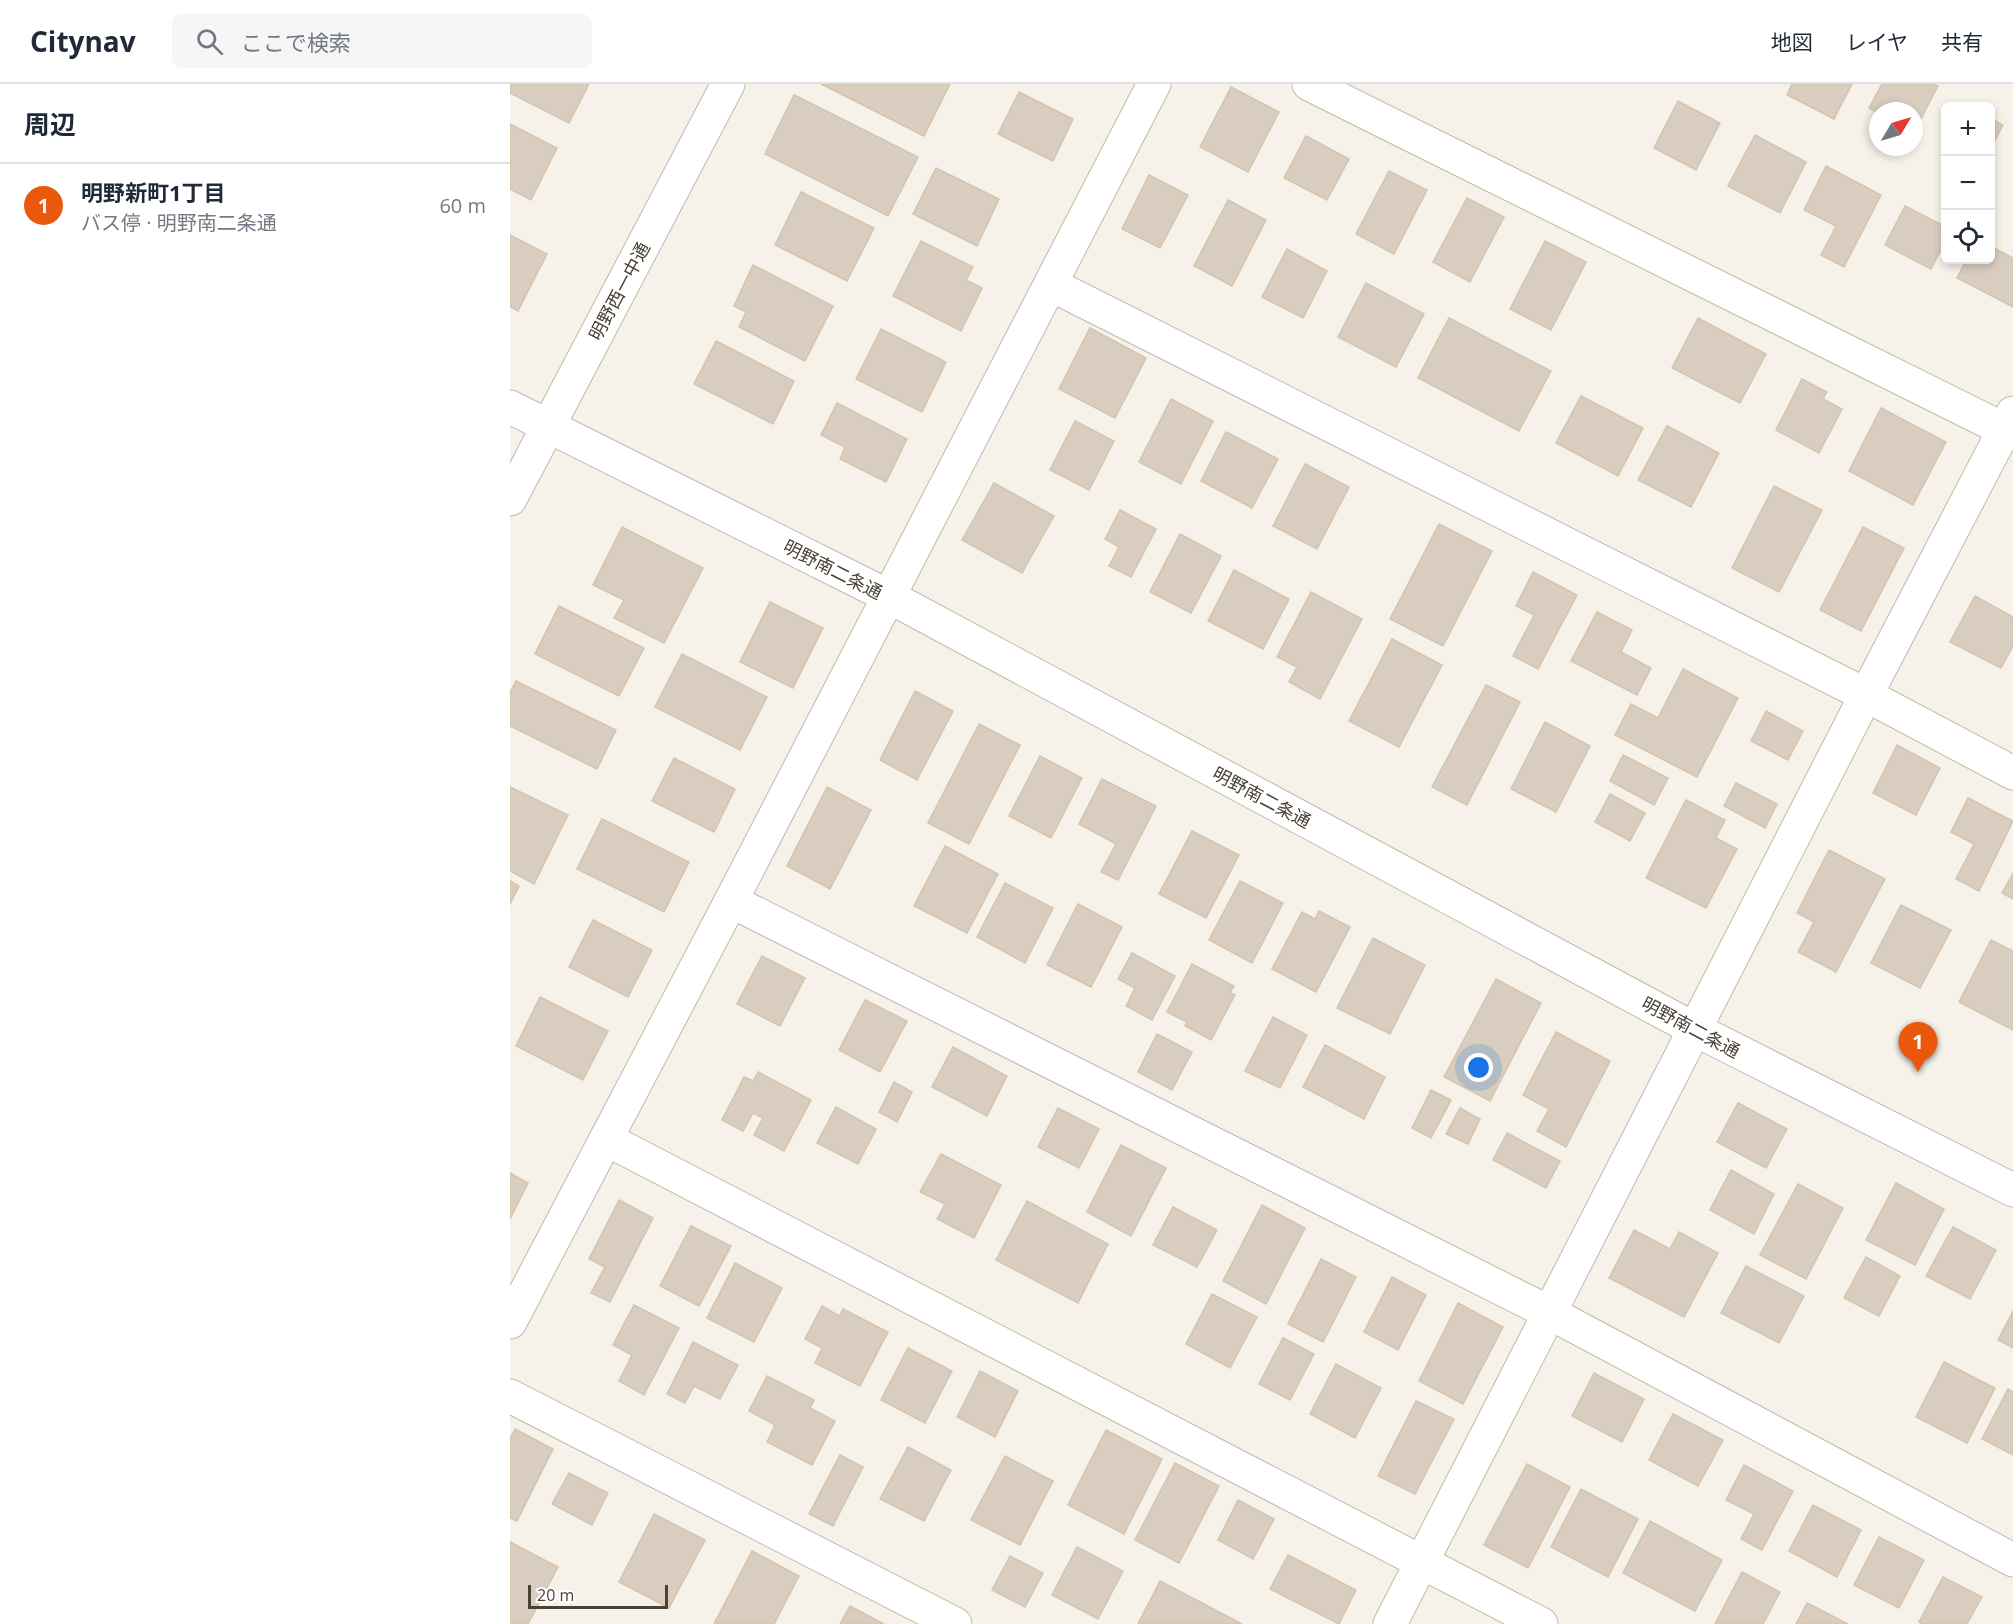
<!DOCTYPE html>
<html lang="ja">
<head>
<meta charset="utf-8">
<style>
  :root { --surface:#fff; --page:#f6f6f7; --text:#1f2937; --muted:#747a83; --line:#e0e1e3; --accent:#ea580c }
  body { margin:0; font-family:"Open Sans","Noto Sans JP",sans-serif; background:var(--page); color:var(--text) }
  .controls { position:absolute; right:18px; top:18px; display:grid; overflow:hidden; border-radius:9px; box-shadow:0 3px 9px #0003 }
  .controls button { width:54px; height:54px; display:grid; place-items:center; padding:0; border:0; border-bottom:2px solid var(--line); background:var(--surface); color:var(--text); font:30px sans-serif }
  .compass { position:absolute; left:1359px; top:18px; width:54px; height:54px; border-radius:50%; background:var(--surface); box-shadow:0 3px 9px #0003; rotate:52deg }
  .scale { position:absolute; left:18px; bottom:15px; width:140px; box-sizing:border-box; padding-left:6px; border:3px solid #4a4237; border-top:0; font-size:16px; line-height:21px; white-space:nowrap; color:#4a4237; -webkit-text-stroke:4px #fff; paint-order:stroke }
  .you { position:absolute; left:969px; top:984px; width:21px; height:21px; margin:-15px; border:4px solid #fff; border-radius:50%; background:#1a73e8; box-shadow:0 0 0 9px #1a73e833 }
  .badge { display:grid; place-items:center; width:39px; height:39px; border-radius:50%; background:var(--accent); color:#fff; font-size:20px; font-weight:700 }
  .pin { position:absolute; translate:-50% -50px; filter:drop-shadow(0 2px 3px #0008) }
  .pin::after { content:''; position:absolute; top:32px; width:21px; height:18px; background:inherit; clip-path:polygon(0 0,100% 0,50% 100%) }
  .list { margin:0; padding:0; list-style:none }
  h2 { display:flex; justify-content:space-between; align-items:center; height:78px; margin:0; padding:0 24px; font-size:26px }
  h2 small { font-size:20px; font-weight:400; color:var(--muted) }
  .list li { display:grid; grid-template-columns:39px 1fr auto; gap:18px; align-items:center; box-sizing:border-box; height:84px; padding:0 24px; border-top:2px solid var(--line) }
  .list b { display:block; font-size:22px; white-space:nowrap }
  .list p { margin:0; font-size:20px; white-space:nowrap; color:var(--muted) }
  .list em { font-size:20px; font-style:normal; color:var(--muted) }
  .icon { flex:none; width:33px; height:33px; fill:none; stroke:currentColor; stroke-width:2; stroke-linecap:round; stroke-linejoin:round }
  .map { position:relative; flex:none; width:1503px; height:1540px; overflow:hidden }
  header { display:flex; align-items:center; gap:36px; box-sizing:border-box; height:84px; padding:0 30px; background:var(--surface); border-bottom:2px solid var(--line) }
  header strong { font-size:28px }
  nav { display:flex; gap:33px; margin-inline-start:auto; font-size:21px }
  .search { width:420px; height:54px; background:var(--page); display:flex; align-items:center; gap:15px; box-sizing:border-box; padding:0 21px; border-radius:9px; color:var(--muted); font-size:22px }
  main { display:flex }
  aside { flex:1; background:var(--surface) }
  .map>svg:first-child { display:block }
</style>
</head>
<body>
<header>
<strong>Citynav</strong>
<div class="search"><svg class="icon" aria-label="search" viewBox="0 0 24 24"><circle cx="10" cy="10" r="6"/><path d="M15 15l6 6"/></svg>ここで検索</div>
<nav><a>地図</a><a>レイヤ</a><a>共有</a></nav>
</header>
<main>
<aside>
<h2>周辺<small></small></h2>
<ul class="list">
<li><span class="badge">1</span><div><b>明野新町1丁目</b><p>バス停 · 明野南二条通</p></div><em>60 m</em></li>
</ul>
</aside>
<div class="map">
<svg width="1503" height="1540" viewBox="0 0 1503 1540">
  <rect width="100%" height="100%" fill="#f6f2e9"/>
  <g fill="#d8cdbe" stroke="#d4c5b0" stroke-width="1.5">
    <path d="M0,0H79L59,39L0,9Z"/>
    <path d="M311,0H440L414,52Z"/>
    <path d="M1282,0H1342L1324,35L1277,11Z"/>
    <path d="M1372,0H1423L1428,2L1404,48V27H1368V29L1359,24Z"/>
    <path d="M721,3L769,28L738,88L690,63Z"/>
    <path d="M509,8L563,35L543,77L488,50Z"/>
    <path d="M284,11L408,73L378,132L255,70Z"/>
    <path d="M1168,17L1210,39L1186,86L1144,64Z"/>
    <path d="M1480,34L1493,41L1480,66Z"/>
    <path d="M0,40L47,64L21,116L0,105Z"/>
    <path d="M1245,51L1296,78L1270,129L1218,102Z"/>
    <path d="M796,52L839,75L817,116L774,94Z"/>
    <path d="M1316,82L1371,111L1334,183L1311,171L1326,142L1294,126Z"/>
    <path d="M426,84L489,115L467,162L403,130Z"/>
    <path d="M879,87L917,106L884,170L846,150Z"/>
    <path d="M639,91L678,111L650,164L612,145Z"/>
    <path d="M291,108L364,144L337,197L265,161Z"/>
    <path d="M957,114L994,133L960,198L923,178Z"/>
    <path d="M718,116L756,136L722,202L684,182Z"/>
    <path d="M1395,122L1436,143V156L1421,185L1375,161Z"/>
    <path d="M0,151L37,170L8,227L0,223Z"/>
    <path d="M411,157L463,183L456,196L472,204L451,247L383,212Z"/>
    <path d="M1035,157L1076,178L1041,246L1000,225Z"/>
    <path d="M1480,162L1503,174V223L1447,194L1456,176H1480Z"/>
    <path d="M777,165L817,187L793,234L752,213Z"/>
    <path d="M243,181L323,222L295,277L229,243L236,228L224,222Z"/>
    <path d="M856,199L914,230L886,283L828,253Z"/>
    <path d="M939,234L1041,287L1009,347L908,294Z"/>
    <path d="M1188,234L1256,270L1230,319L1162,284Z"/>
    <path d="M580,244L636,274L605,334L549,305Z"/>
    <path d="M371,245L436,278L412,328L346,295Z"/>
    <path d="M206,257L284,297L263,340L184,300Z"/>
    <path d="M1292,295L1317,308L1313,315L1332,325L1309,369L1266,346Z"/>
    <path d="M1071,312L1133,344L1108,392L1046,359Z"/>
    <path d="M661,315L703,337L671,400L629,378Z"/>
    <path d="M327,319L397,355L376,398L330,375L335,363L311,351Z"/>
    <path d="M1371,324L1436,358L1403,421L1339,387Z"/>
    <path d="M565,337L604,357L579,406L540,386Z"/>
    <path d="M1157,342L1209,369L1181,423L1128,396Z"/>
    <path d="M716,348L768,375L742,424L691,397Z"/>
    <path d="M795,380L839,403L807,465L763,442Z"/>
    <path d="M484,399L544,432L512,489L452,456Z"/>
    <path d="M1264,402L1312,426L1269,508L1222,484Z"/>
    <path d="M610,426L646,445L621,493L599,482L609,463L595,455Z"/>
    <path d="M929,440L982,467L933,562L880,535Z"/>
    <path d="M112,443L193,484L154,559L104,534L114,516L83,501Z"/>
    <path d="M1353,443L1394,464L1351,547L1310,526Z"/>
    <path d="M670,450L711,472L681,529L640,508Z"/>
    <path d="M724,486L779,515L753,565L698,537Z"/>
    <path d="M1023,488L1067,511L1028,585L1003,572L1024,531L1006,522Z"/>
    <path d="M801,508L852,535L810,615L779,598L787,583L767,573Z"/>
    <path d="M1465,512L1503,533V562L1491,584L1440,558Z"/>
    <path d="M260,518L313,544L283,604L230,578Z"/>
    <path d="M49,522L134,564L109,612L25,570Z"/>
    <path d="M1087,528L1122,546L1111,568L1141,584L1127,611L1061,577Z"/>
    <path d="M882,555L932,581L889,663L839,637Z"/>
    <path d="M172,570L257,613L230,666L145,623Z"/>
    <path d="M1173,585L1228,614L1187,693L1105,651L1121,620L1148,634Z"/>
    <path d="M6,597L106,646L87,685L0,642V609Z"/>
    <path d="M976,601L1010,618L957,721L922,703Z"/>
    <path d="M405,607L443,627L407,696L370,676Z"/>
    <path d="M1256,627L1293,647L1278,676L1241,657Z"/>
    <path d="M1035,638L1080,662L1046,728L1001,705Z"/>
    <path d="M469,640L510,661L459,760L418,739Z"/>
    <path d="M1387,661L1430,684L1406,731L1363,709Z"/>
    <path d="M1113,671L1158,694L1144,721L1100,697Z"/>
    <path d="M530,672L572,694L541,754L499,732Z"/>
    <path d="M164,674L225,705L204,748L142,717Z"/>
    <path d="M592,695L646,722L608,796L591,788L606,760L569,740Z"/>
    <path d="M1226,699L1267,720L1255,744L1214,722Z"/>
    <path d="M0,703L58,731L24,800L0,787Z"/>
    <path d="M317,703L361,726L320,805L277,782Z"/>
    <path d="M1100,710L1135,729L1120,757L1085,738Z"/>
    <path d="M1458,714L1503,737L1469,807L1446,795L1464,760L1441,748Z"/>
    <path d="M1176,716L1215,736L1206,754L1227,765L1196,824L1136,794Z"/>
    <path d="M92,735L179,778L154,828L67,785Z"/>
    <path d="M682,747L729,771L696,834L649,810Z"/>
    <path d="M435,762L488,790L457,849L404,822Z"/>
    <path d="M1319,766L1375,795L1326,888L1288,868L1304,838L1287,829Z"/>
    <path d="M1503,789V815L1492,809Z"/>
    <path d="M0,797L9,802L0,820Z"/>
    <path d="M730,797L773,819L742,879L699,856Z"/>
    <path d="M495,799L543,824L515,879L467,853Z"/>
    <path d="M568,820L612,843L581,903L537,881Z"/>
    <path d="M1391,821L1441,846L1410,904L1361,879Z"/>
    <path d="M809,827L840,843L806,908L762,885L792,828L805,835Z"/>
    <path d="M83,836L142,866L118,913L59,883Z"/>
    <path d="M863,854L915,881L880,950L827,924Z"/>
    <path d="M1481,856L1503,867V946L1449,918Z"/>
    <path d="M622,869L665,892L642,936L616,922L625,904L608,895Z"/>
    <path d="M252,872L295,894L270,942L227,920Z"/>
    <path d="M682,880L724,902L720,909L725,911L701,956L675,942L677,938L657,928Z"/>
    <path d="M986,895L1031,919L980,1017L934,993Z"/>
    <path d="M30,913L98,947L73,996L6,962Z"/>
    <path d="M355,916L397,937L370,988L329,966Z"/>
    <path d="M763,933L797,951L770,1004L735,987Z"/>
    <path d="M1046,948L1100,977L1056,1063L1027,1047L1039,1025L1013,1011Z"/>
    <path d="M647,950L682,968L662,1006L628,988Z"/>
    <path d="M815,961L875,993L854,1035L793,1003Z"/>
    <path d="M443,963L497,992L477,1032L422,1003Z"/>
    <path d="M248,988L301,1016L274,1067L244,1051L253,1034L243,1029L233,1047L212,1036L234,993L243,997Z"/>
    <path d="M384,998L402,1008L387,1038L369,1028Z"/>
    <path d="M921,1006L941,1016L921,1054L902,1044Z"/>
    <path d="M1228,1019L1277,1045L1256,1084L1207,1058Z"/>
    <path d="M326,1023L366,1045L348,1080L307,1059Z"/>
    <path d="M548,1024L589,1045L569,1084L528,1063Z"/>
    <path d="M950,1024L970,1035L958,1060L936,1050Z"/>
    <path d="M997,1049L1050,1077L1036,1104L983,1076Z"/>
    <path d="M611,1061L656,1084L621,1152L577,1128Z"/>
    <path d="M431,1070L491,1101L464,1154L427,1135L435,1120L410,1108Z"/>
    <path d="M1221,1086L1264,1110L1244,1150L1200,1126Z"/>
    <path d="M0,1089L18,1099L0,1135Z"/>
    <path d="M1386,1099L1434,1125L1405,1181L1356,1156Z"/>
    <path d="M1288,1100L1333,1124L1296,1195L1250,1171Z"/>
    <path d="M109,1116L143,1134L100,1218L81,1209L95,1183L79,1175Z"/>
    <path d="M517,1117L598,1160L568,1219L486,1176Z"/>
    <path d="M752,1121L795,1144L756,1220L713,1197Z"/>
    <path d="M663,1123L707,1146L687,1183L643,1161Z"/>
    <path d="M181,1142L221,1162L189,1222L150,1202Z"/>
    <path d="M1443,1143L1486,1166L1460,1215L1416,1192Z"/>
    <path d="M1124,1146L1160,1165L1169,1148L1208,1169L1174,1233L1099,1194Z"/>
    <path d="M1356,1173L1390,1192L1369,1232L1334,1214Z"/>
    <path d="M811,1175L846,1193L813,1258L778,1240Z"/>
    <path d="M225,1179L272,1204L244,1258L197,1234Z"/>
    <path d="M1236,1182L1294,1212L1269,1259L1211,1229Z"/>
    <path d="M882,1193L916,1211L888,1266L854,1248Z"/>
    <path d="M702,1210L747,1233L720,1284L676,1260Z"/>
    <path d="M948,1219L993,1243L953,1320L909,1297Z"/>
    <path d="M124,1221L169,1244L134,1311L109,1297L122,1271L103,1261Z"/>
    <path d="M312,1222L329,1232L333,1225L378,1248L350,1302L305,1279L312,1264L295,1255Z"/>
    <path d="M1503,1227V1264L1488,1256Z"/>
    <path d="M773,1254L804,1270L780,1316L749,1300Z"/>
    <path d="M183,1258L228,1281L210,1315L184,1302L175,1319L157,1310Z"/>
    <path d="M398,1264L442,1287L415,1339L371,1316Z"/>
    <path d="M1434,1278L1485,1304L1457,1359L1406,1333Z"/>
    <path d="M826,1280L871,1304L845,1354L800,1330Z"/>
    <path d="M470,1287L508,1307L485,1353L447,1333Z"/>
    <path d="M1084,1289L1134,1315L1112,1358L1062,1332Z"/>
    <path d="M257,1292L304,1316L300,1324L325,1337L302,1381L257,1358L265,1341L239,1327Z"/>
    <path d="M1498,1305L1503,1308V1371L1472,1355Z"/>
    <path d="M906,1317L944,1335L905,1410L868,1392Z"/>
    <path d="M1163,1330L1213,1356L1188,1402L1139,1376Z"/>
    <path d="M5,1345L43,1365L7,1437L0,1434V1355Z"/>
    <path d="M596,1346L652,1375L614,1450L558,1421Z"/>
    <path d="M398,1363L441,1386L414,1437L370,1415Z"/>
    <path d="M330,1371L353,1383L323,1442L299,1430Z"/>
    <path d="M495,1372L543,1397L510,1461L461,1436Z"/>
    <path d="M665,1379L709,1402L669,1479L625,1456Z"/>
    <path d="M1017,1380L1060,1403L1018,1484L974,1461Z"/>
    <path d="M1234,1381L1283,1407L1252,1466L1231,1455L1244,1430L1216,1416Z"/>
    <path d="M59,1389L98,1409L82,1441L42,1420Z"/>
    <path d="M1071,1405L1128,1435L1098,1493L1041,1463Z"/>
    <path d="M728,1416L764,1435L743,1475L708,1456Z"/>
    <path d="M1303,1421L1351,1446L1327,1493L1279,1467Z"/>
    <path d="M144,1430L195,1456L159,1524L109,1498Z"/>
    <path d="M1140,1437L1212,1476L1185,1527L1113,1489Z"/>
    <path d="M1369,1453L1414,1476L1389,1524L1344,1501Z"/>
    <path d="M0,1458L48,1483L18,1540H0Z"/>
    <path d="M567,1463L613,1487L588,1535L542,1511Z"/>
    <path d="M242,1467L289,1492L264,1540H204Z"/>
    <path d="M778,1471L846,1506L829,1540L760,1505Z"/>
    <path d="M500,1472L533,1489L515,1523L482,1506Z"/>
    <path d="M1232,1488L1270,1508L1253,1540H1205Z"/>
    <path d="M1433,1493L1472,1513L1457,1540H1412L1409,1538Z"/>
    <path d="M650,1497L732,1540H628Z"/>
    <path d="M1297,1519L1338,1540H1286Z"/>
    <path d="M340,1522L374,1540H330Z"/>
  </g>
  <g fill="none" stroke-linecap="round" stroke-linejoin="round">
    <defs>
      <g id="minor">
        <path d="M799,0L1503,350"/>
        <path d="M542,201L1356,611L1503,689"/>
        <path d="M0,323L378,512L1186,946L1503,1106"/>
        <path d="M0,415L218,0"/>
        <path d="M221,817L1040,1229L1503,1476"/>
        <path d="M96,1055L1031,1540"/>
        <path d="M0,1238L221,817L644,0"/>
        <path d="M0,1312L445,1540"/>
        <path d="M880,1540L1356,611L1503,329"/>
      </g>
    </defs>
    <use href="#minor" stroke="#c2b9ab" stroke-width="35"/>
    <use href="#minor" stroke="#fff" stroke-width="33"/>
  </g>
  <g text-anchor="middle" dominant-baseline="central" stroke-width="4.5" stroke-linejoin="round" paint-order="stroke">
    <g font-size="18" fill="#4a4237" stroke="#fff">
      <text transform="translate(109 207) rotate(-62)">明野西一中通</text>
      <text transform="translate(323 485) rotate(27)">明野南二条通</text>
      <text transform="translate(752 713) rotate(28)">明野南二条通</text>
      <text transform="translate(1181 943) rotate(28)">明野南二条通</text>
    </g>
  </g>
</svg>
<div class="controls">
<button>+</button>
<button>−</button>
<button><svg class="icon" aria-label="locate" viewBox="0 0 24 24"><circle cx="12" cy="12" r="6"/><path d="M12 2v4M12 18v4M2 12h4M18 12h4"/></svg></button>
</div>
<svg class="compass" viewBox="-18 -18 36 36"><path d="M0-13l5 13h-10z" fill="#e53935"/><path d="M0 13l5-13h-10z" fill="#747a83"/></svg>
<div class="scale">20 m</div>
<div class="you"></div>
<div class="pin badge" style="left:1408px;top:988px">1</div>
</div>
</main>
</body>
</html>
